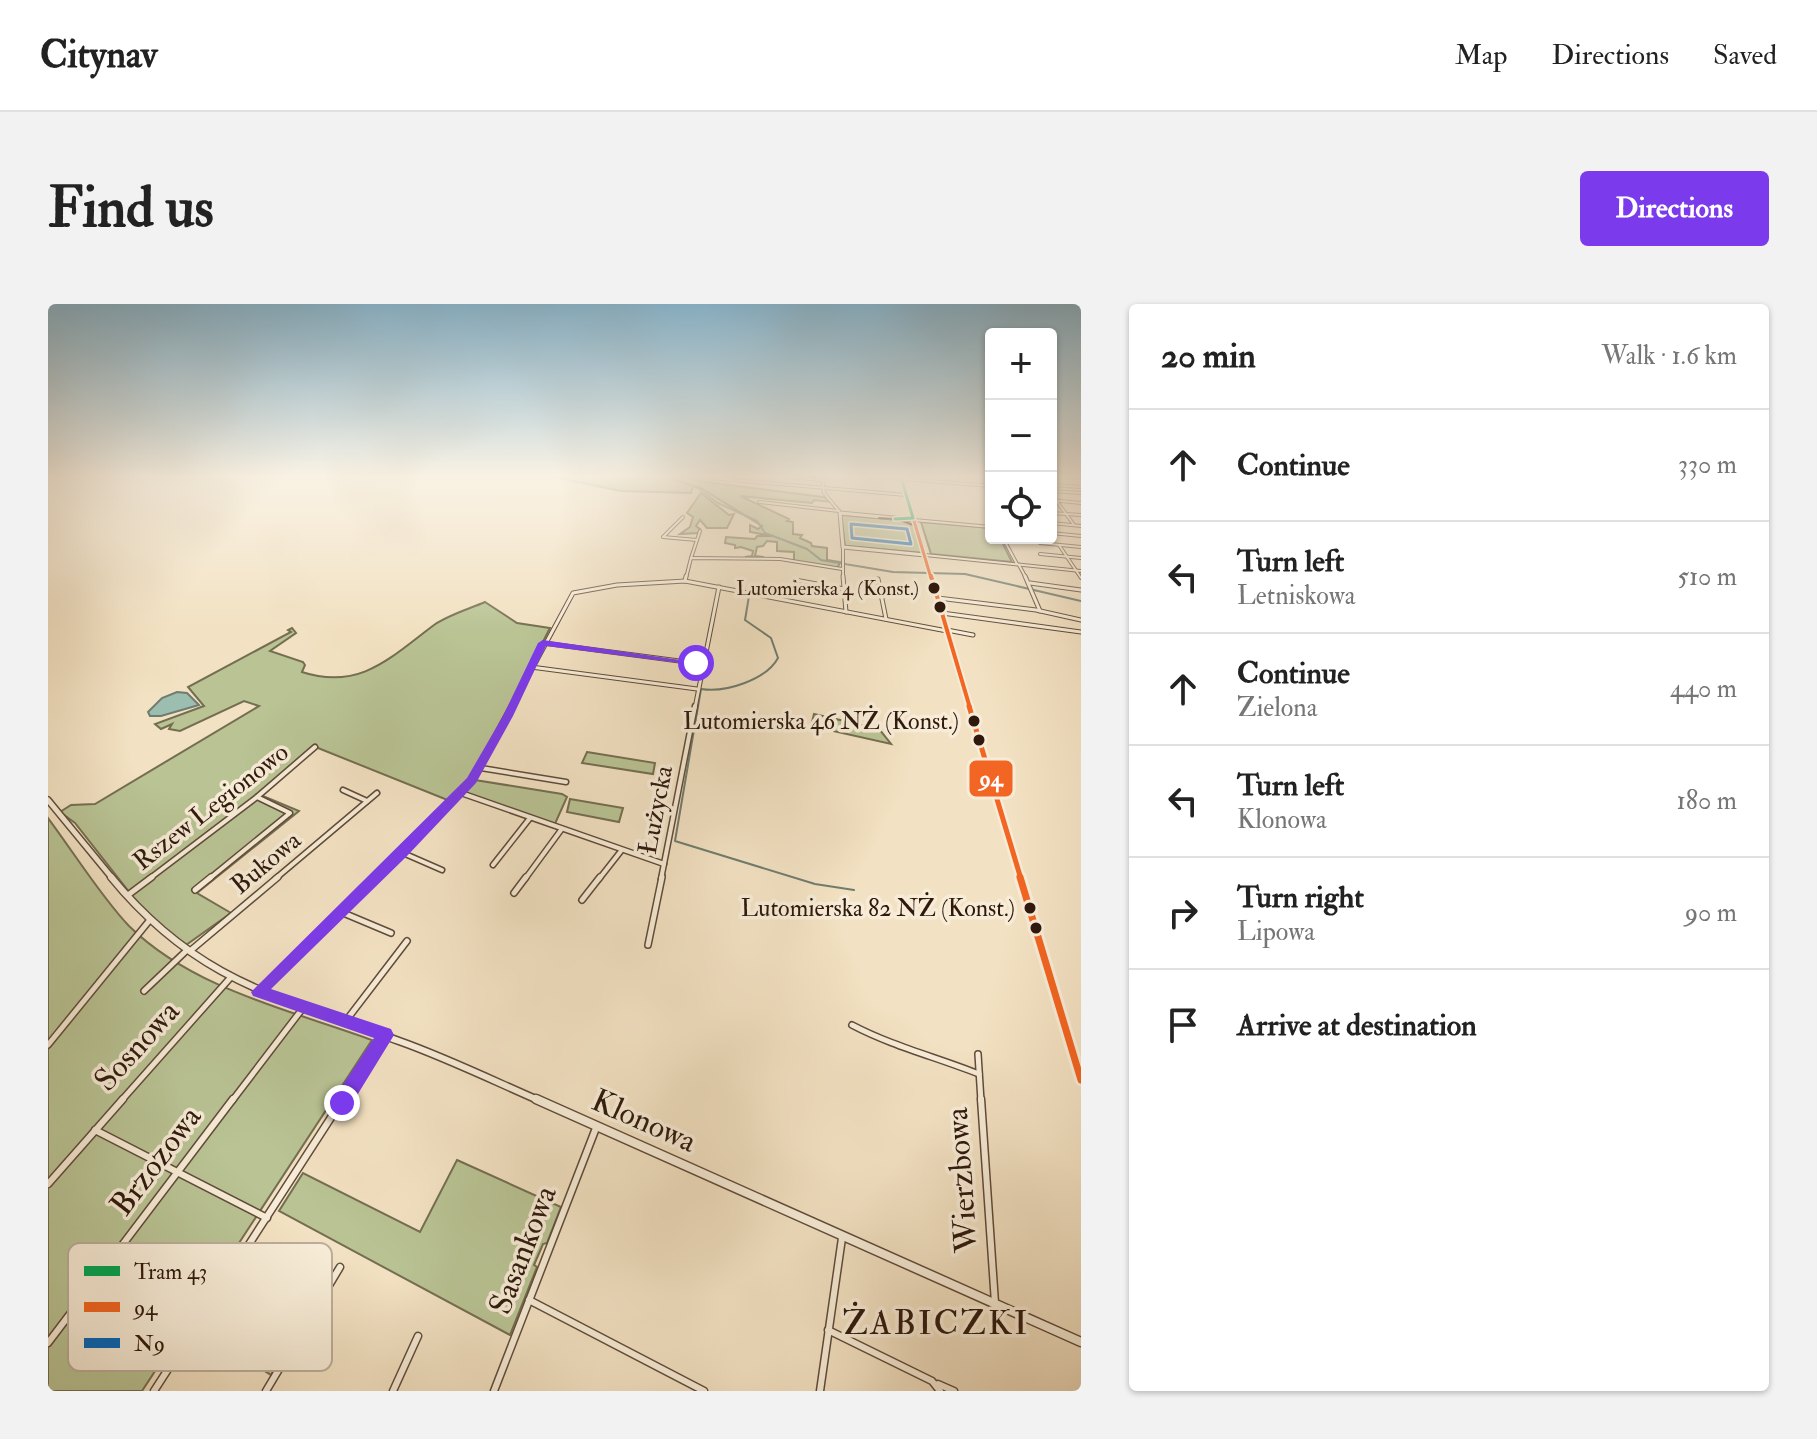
<!DOCTYPE html>
<html lang="en">
<head>
<meta charset="utf-8">
<style>
  :root { --surface:#fff; --page:#f2f2f2; --text:#222; --muted:#767676; --line:#e0e0e0; --accent:#7c3aed }
  body { margin:0; font-family:"IM FELL Double Pica",serif; background:var(--page); color:var(--text) }
  .controls { position:absolute; right:24px; top:24px; display:grid; overflow:hidden; border-radius:8px; box-shadow:0 2px 6px #0004 }
  .controls button { width:72px; height:72px; display:grid; place-items:center; padding:0; border:0; border-bottom:2px solid var(--line); background:var(--surface); color:var(--text); font:40px sans-serif }
  .stop { position:absolute; width:24px; height:24px; margin:-18px; border:6px solid #7c3aed; border-radius:50%; background:#fff }
  .stop.end { background:#7c3aed; border-color:#fff; box-shadow:0 2px 8px #0008 }
  .list { margin:0; padding:0; list-style:none }
  h2 { display:flex; justify-content:space-between; align-items:center; height:104px; margin:0; padding:0 32px; font-size:34px }
  h2 small { font-size:26px; font-weight:400; color:var(--muted) }
  .list li { display:grid; grid-template-columns:52px 1fr auto; gap:24px; align-items:center; box-sizing:border-box; height:112px; padding:0 32px; border-top:2px solid var(--line) }
  .list b { display:block; font-size:30px; white-space:nowrap }
  .list p { margin:0; font-size:26px; white-space:nowrap; color:var(--muted) }
  .list em { font-size:26px; font-style:normal; color:var(--muted) }
  .icon { flex:none; width:44px; height:44px; fill:none; stroke:currentColor; stroke-width:2; stroke-linecap:round; stroke-linejoin:round }
  .map { position:relative; flex:none; width:1033px; height:1087px; overflow:hidden; border-radius:8px }
  header { display:flex; align-items:center; gap:48px; box-sizing:border-box; height:112px; padding:0 40px; background:var(--surface); border-bottom:2px solid var(--line) }
  header strong { font-size:38px }
  nav { display:flex; gap:44px; margin-inline-start:auto; font-size:28px }
  .intro { display:flex; align-items:center; justify-content:space-between; box-sizing:border-box; height:192px; padding:0 48px }
  h1 { margin:0; font-size:56px }
  .button { padding:20px 36px; border-radius:8px; background:var(--accent); color:#fff; font-size:28px; font-weight:700 }
  main { display:flex; gap:48px; padding:0 48px }
  aside { flex:1; background:var(--surface); border-radius:8px; box-shadow:0 2px 6px #0004 }
  .map>svg:first-child { display:block }
</style>
</head>
<body>
<header>
<strong>Citynav</strong>
<nav><a>Map</a><a>Directions</a><a>Saved</a></nav>
</header>
<div class="intro"><h1>Find us</h1><a class="button">Directions</a></div>
<main>
<div class="map">
<svg width="1033" height="1087" viewBox="0 0 1033 1087">
  <rect width="100%" height="100%" fill="#f2e1c2"/>
  <filter id="stains"><feTurbulence type="fractalNoise" baseFrequency=".0025" numOctaves="4"/><feColorMatrix values="0 0 0 0 .2 0 0 0 0 .09 0 0 0 0 .02 0 0 0 .5 -.17"/></filter>
  <radialGradient id="worn" r=".72"><stop offset=".6" stop-color="#630" stop-opacity="0"/><stop offset="1" stop-color="#630" stop-opacity=".3"/></radialGradient>
  <g fill="#b9c394" stroke="#746e50" stroke-width="2">
    <path d="M506,173H649L650,177L775,193L784,198L766,196L764,199L692,192L741,215L739,217L745,218V230L754,231L752,234L763,239L764,242L779,244V256L792,258L790,263H785L746,257V248L729,247V238L719,237L715,242L709,243L707,252L716,253H697L704,252L705,247L693,243L687,244V241L677,239L678,233L707,235L709,232H725L702,228V221L710,225L714,222L651,183L645,182L643,189L573,187Z"/>
    <path d="M653,189L681,211L686,210L679,224H659L652,216L648,222L652,225L650,229L632,230L642,223L645,213L639,209Z"/>
    <path d="M793,211L864,217L875,249L797,242Z"/>
    <path d="M873,218L943,224V234H952L964,258L883,250Z"/>
    <path d="M437,298L469,319L502,324L429,467L402,497L265,442L210,490L251,507L149,589L183,609L138,641L100,612L27,519L12,508L23,501L47,500L211,402L196,397L132,427L121,425L124,420L113,425L107,420L156,402L140,383L243,328L240,326L244,324L248,329L222,347L255,358L257,361L254,368C312,387 343,353 386,321C400,311 421,305 437,298Z"/>
    <path d="M766,410L831,425L843,440L763,422Z"/>
    <path d="M539,448L607,459L605,470L534,459Z"/>
    <path d="M427,476L514,490L519,493L506,522L415,489Z"/>
    <path d="M522,495L575,504L571,518L519,508Z"/>
    <path d="M0,514C24,546 54,594 81,622C145,685 242,706 324,736L94,1087H0Z"/>
    <path d="M409,856L513,903L499,939L495,940L486,961L489,963L462,1031L231,907L255,869L372,928Z"/>
    <path d="M181,976L254,1019L223,1071L150,1024Z"/>
  </g>
  <path fill="#9bbeb0" stroke="#707c6f" stroke-width="2" d="M129,388L139,389L151,401L113,412H102L100,408L114,394Z"/>
  <g fill="none" stroke-linecap="round" stroke-linejoin="round">
    <g stroke="#707c6f" stroke-width="2">
      <path d="M620,173L650,184L670,199L709,217L717,229L759,245L773,256L845,268L917,270L1033,297"/>
      <path d="M701,292L697,316L723,334L730,354C718,376 677,389 653,385L627,537L767,580L806,586"/>
    </g>
    <defs>
      <g id="minor-far4">
        <path d="M650,173L858,191"/>
        <path d="M738,173L774,176"/>
        <path d="M774,173L776,189L791,207"/>
        <path d="M831,173L943,182"/>
        <path d="M935,173L943,196"/>
        <path d="M1020,173L1033,174"/>
        <path d="M1003,181L1033,183"/>
        <path d="M1003,187L1033,189"/>
        <path d="M1003,196L1033,199"/>
        <path d="M1008,196L1026,221"/>
        <path d="M711,198L791,207"/>
        <path d="M1003,209L1033,211"/>
        <path d="M635,213L615,233L649,236"/>
        <path d="M866,216L943,223"/>
        <path d="M1003,219L1033,222"/>
        <path d="M1003,229L1033,232"/>
        <path d="M955,234L969,260"/>
        <path d="M992,239L1033,243"/>
        <path d="M1011,241L1033,274"/>
        <path d="M795,243V274"/>
        <path d="M992,250L1033,254"/>
        <path d="M877,251L1033,267"/>
        <path d="M643,254L652,227"/>
        <path d="M971,261L978,274"/>
        <path d="M638,274L643,254L732,255L794,265"/>
      </g>
      <g id="minor-far3">
        <path d="M795,272L798,308"/>
        <path d="M977,272L992,307"/>
        <path d="M830,275L838,315"/>
        <path d="M747,276L796,285"/>
        <path d="M637,277L638,272"/>
        <path d="M982,279L1033,286"/>
        <path d="M890,294L988,306L1033,316"/>
        <path d="M894,309L1033,328"/>
        <path d="M899,326L925,331"/>
        <path d="M495,339L654,360"/>
        <path d="M483,363L649,385"/>
        <path d="M463,404L525,289L569,281L637,277L899,327"/>
        <path d="M647,404L671,283"/>
      </g>
      <g id="minor-far2">
        <path d="M433,464L518,478"/>
        <path d="M295,486L319,497"/>
        <path d="M413,489L616,560"/>
        <path d="M355,549L394,566"/>
        <path d="M445,561L482,514"/>
        <path d="M101,575L209,493L267,443"/>
        <path d="M161,575L242,509L209,493"/>
        <path d="M227,575L329,489"/>
        <path d="M328,575L424,476L464,402"/>
        <path d="M477,575L513,526"/>
        <path d="M551,575L573,547"/>
        <path d="M613,575L647,402"/>
      </g>
      <g id="minor-far1">
        <path d="M147,586L163,573"/>
        <path d="M466,589L478,573"/>
        <path d="M80,591L104,573"/>
        <path d="M534,596L552,573"/>
        <path d="M293,608L343,629"/>
        <path d="M600,641L614,573"/>
        <path d="M142,647L230,573"/>
        <path d="M212,686L330,573"/>
        <path d="M96,687L138,647"/>
        <path d="M297,718L359,637"/>
        <path d="M804,721C844,742 888,753 931,770"/>
        <path d="M0,741L101,617"/>
        <path d="M930,750L933,797"/>
        <path d="M73,797L183,673"/>
        <path d="M184,797L255,704"/>
        <path d="M294,797L336,733"/>
      </g>
      <g id="minor">
        <path d="M933,795L947,999"/>
        <path d="M47,826L219,914"/>
        <path d="M0,880L75,795"/>
        <path d="M481,996L656,1087"/>
        <path d="M780,1026L884,1077L892,1087"/>
        <path d="M0,1039L185,795"/>
        <path d="M890,1080L906,1087"/>
        <path d="M106,1087L295,795"/>
        <path d="M218,1087L292,963"/>
        <path d="M345,1087L370,1032"/>
        <path d="M446,1087L548,824"/>
        <path d="M772,1087L794,934"/>
      </g>
      <path id="tertiary-far3" d="M866,216L792,209L795,243L877,251"/>
      <path id="tertiary-far2" d="M0,496L65,575"/>
      <path id="tertiary-far1" d="M63,573C149,678 231,693 351,737C399,754 446,777 492,797"/>
      <path id="tertiary" d="M488,795L1033,1038"/>
      <path id="secondary-far3" d="M853,173L883,274"/>
      <path id="secondary-far2" d="M883,272L922,404"/>
      <path id="secondary-far1" d="M921,402L973,575"/>
      <path id="secondary" d="M972,573L1033,776"/>
    </defs>
    <use href="#minor-far4" stroke="#604b3a" stroke-width="4"/>
    <use href="#minor-far3" stroke="#604b3a" stroke-width="5"/>
    <use href="#minor-far2" stroke="#604b3a" stroke-width="7"/>
    <use href="#minor-far1" stroke="#604b3a" stroke-width="8"/>
    <use href="#minor" stroke="#604b3a" stroke-width="9"/>
    <use href="#tertiary-far3" stroke="#604b3a" stroke-width="5"/>
    <use href="#tertiary-far2" stroke="#604b3a" stroke-width="8"/>
    <use href="#tertiary-far1" stroke="#604b3a" stroke-width="9"/>
    <use href="#tertiary" stroke="#604b3a" stroke-width="11"/>
    <use href="#secondary-far3" stroke="#2f190d" stroke-width="5"/>
    <use href="#secondary-far2" stroke="#2f190d" stroke-width="6"/>
    <use href="#secondary-far1" stroke="#2f190d" stroke-width="8"/>
    <use href="#secondary" stroke="#2f190d" stroke-width="10"/>
    <use href="#minor-far4" stroke="#f7ecd7" stroke-width="2"/>
    <use href="#minor-far3" stroke="#f7ecd7" stroke-width="3"/>
    <use href="#minor-far2" stroke="#f7ecd7" stroke-width="4"/>
    <use href="#minor-far1" stroke="#f7ecd7" stroke-width="5"/>
    <use href="#minor" stroke="#f7ecd7" stroke-width="6"/>
    <use href="#tertiary-far3" stroke="#f7ecd7" stroke-width="3"/>
    <use href="#tertiary-far2" stroke="#f7ecd7" stroke-width="5"/>
    <use href="#tertiary-far1" stroke="#f7ecd7" stroke-width="6"/>
    <use href="#tertiary" stroke="#f7ecd7" stroke-width="8"/>
    <use href="#secondary-far3" stroke="#f7ecd7" stroke-width="3"/>
    <use href="#secondary-far2" stroke="#f7ecd7" stroke-width="4"/>
    <use href="#secondary-far1" stroke="#f7ecd7" stroke-width="5"/>
    <use href="#secondary" stroke="#f7ecd7" stroke-width="7"/>
    <g stroke="#2f190d" stroke-width="2">
      <path d="M831,214L847,215"/>
      <path d="M852,216L865,221"/>
    </g>
    <defs>
      <path id="bus-1-far3" d="M853,173L883,274"/>
      <path id="bus-1-far2" d="M883,272L922,404"/>
      <path id="bus-1-far1" d="M921,402L973,575"/>
      <path id="bus-1" d="M972,573L1033,776"/>
      <path id="bus-2" d="M803,220L859,225L863,240L804,234Z"/>
    </defs>
    <use href="#bus-1-far3" stroke="#f7ecd7" stroke-width="6"/>
    <use href="#bus-1-far2" stroke="#f7ecd7" stroke-width="8"/>
    <use href="#bus-1-far1" stroke="#f7ecd7" stroke-width="10"/>
    <use href="#bus-1" stroke="#f7ecd7" stroke-width="13"/>
    <use href="#bus-2" stroke="#f7ecd7" stroke-width="6"/>
    <use href="#bus-1-far3" stroke="#f26522" stroke-width="3"/>
    <use href="#bus-1-far2" stroke="#f26522" stroke-width="4"/>
    <use href="#bus-1-far1" stroke="#f26522" stroke-width="5"/>
    <use href="#bus-1" stroke="#f26522" stroke-width="7"/>
    <use href="#bus-2" stroke="#0065bd" stroke-width="3"/>
    <defs>
      <path id="tram-1" d="M847,215L865,214L853,173"/>
    </defs>
    <use href="#tram-1" stroke="#f7ecd7" stroke-width="6"/>
    <use href="#tram-1" stroke="#00a651" stroke-width="3"/>
  </g>
  <linearGradient id="sky" x2="0" y2="1"><stop stop-color="#89b8d2"/><stop offset="0.53" stop-color="#f9f2e4"/><stop offset="1" stop-color="#f9f2e4" stop-opacity="0"/></linearGradient>
  <rect width="1033" height="325" fill="url(#sky)"/>
  <path fill="#7c3aed" d="M495,336L653,359L648,361L498,342L465,412L428,479L359,552L223,685L343,725L346,731L343,736L300,806L294,808L287,806L285,799L287,793L326,734L205,692L203,688L419,474L455,412L490,339Z"/>
  <g fill="#2f190d" stroke="#f7ecd7" stroke-width="3">
    <circle cx="886" cy="284" r="7"/>
    <circle cx="892" cy="303" r="7"/>
    <circle cx="926" cy="417" r="7"/>
    <circle cx="931" cy="436" r="7"/>
    <circle cx="982" cy="604" r="7"/>
    <circle cx="988" cy="624" r="7"/>
  </g>
  <g text-anchor="middle" dominant-baseline="central" stroke-width="7" stroke-linejoin="round" paint-order="stroke">
    <g font-size="20" fill="#2f190d" stroke="#f7ecd7" text-anchor="end">
      <text x="871" y="284">Lutomierska 4 (Konst.)</text>
    </g>
    <g font-size="24" fill="#2f190d" stroke="#f7ecd7" text-anchor="end">
      <text x="911" y="417">Lutomierska 46 NŻ (Konst.)</text>
      <text x="967" y="604">Lutomierska 82 NŻ (Konst.)</text>
    </g>
    <g font-size="26" fill="#2f190d" stroke="#f7ecd7">
      <text transform="translate(163 503) rotate(-38)">Rszew Legionowo</text>
      <text transform="translate(608 506) rotate(-79)">Łużycka</text>
      <text transform="translate(218 559) rotate(-40)">Bukowa</text>
    </g>
    <g font-size="32" fill="#2f190d" stroke="#f7ecd7">
      <text transform="translate(89 742) rotate(-48)">Sosnowa</text>
      <text transform="translate(596 817) rotate(24)">Klonowa</text>
      <text transform="translate(108 857) rotate(-53)">Brzozowa</text>
      <text transform="translate(914 876) rotate(-94)">Wierzbowa</text>
      <text transform="translate(475 946) rotate(-69)">Sasankowa</text>
    </g>
    <g font-size="34" letter-spacing="2" fill="#2f190d" stroke="#f7ecd7">
      <text x="888" y="1019">ŻABICZKI</text>
    </g>
  </g>
  <rect x="20" y="939" width="264" height="128" rx="12" fill="#f7ecd7" stroke="#bbad9a" stroke-width="2"/>
  <rect x="36" y="962" width="36" height="10" fill="#00a651"/>
  <rect x="36" y="998" width="36" height="10" fill="#f26522"/>
  <rect x="36" y="1034" width="36" height="10" fill="#0065bd"/>
  <g font-size="22" fill="#2f190d">
    <text x="86" y="975">Tram 43</text>
    <text x="86" y="1011">94</text>
    <text x="86" y="1047">N9</text>
  </g>
  <rect stroke="#f7ecd7" stroke-width="3" x="920" y="455" width="46" height="39" rx="8" fill="#f26522"/>
  <g font-size="22" text-anchor="middle" font-weight="bold" fill="#fff">
    <text x="943" y="482">94</text>
  </g>
  <rect width="100%" height="100%" filter="url(#stains)"/>
  <rect width="100%" height="100%" fill="url(#worn)"/>
</svg>
<div class="controls">
<button>+</button>
<button>−</button>
<button><svg class="icon" aria-label="locate" viewBox="0 0 24 24"><circle cx="12" cy="12" r="6"/><path d="M12 2v4M12 18v4M2 12h4M18 12h4"/></svg></button>
</div>
<div class="stop" style="left:648px;top:359px"></div>
<div class="stop end" style="left:294px;top:799px"></div>
</div>
<aside>
<h2>20 min<small>Walk · 1.6 km</small></h2>
<ul class="list">
<li><svg class="icon" aria-label="ahead" viewBox="0 0 24 24"><path d="M12 20V5M6 11l6-6 6 6"/></svg><div><b>Continue</b></div><em>330 m</em></li>
<li><svg class="icon" aria-label="left" viewBox="0 0 24 24"><path d="M17 20v-9H6M10 6l-5 5 5 5"/></svg><div><b>Turn left</b><p>Letniskowa</p></div><em>510 m</em></li>
<li><svg class="icon" aria-label="ahead" viewBox="0 0 24 24"><path d="M12 20V5M6 11l6-6 6 6"/></svg><div><b>Continue</b><p>Zielona</p></div><em>440 m</em></li>
<li><svg class="icon" aria-label="left" viewBox="0 0 24 24"><path d="M17 20v-9H6M10 6l-5 5 5 5"/></svg><div><b>Turn left</b><p>Klonowa</p></div><em>180 m</em></li>
<li><svg class="icon" aria-label="right" viewBox="0 0 24 24"><path d="M7 20v-9h11M14 6l5 5-5 5"/></svg><div><b>Turn right</b><p>Lipowa</p></div><em>90 m</em></li>
<li><svg class="icon" aria-label="arrive" viewBox="0 0 24 24"><path d="M6 21V4h12l-3 4 3 4H6"/></svg><div><b>Arrive at destination</b></div></li>
</ul>
</aside>
</main>
</body>
</html>
